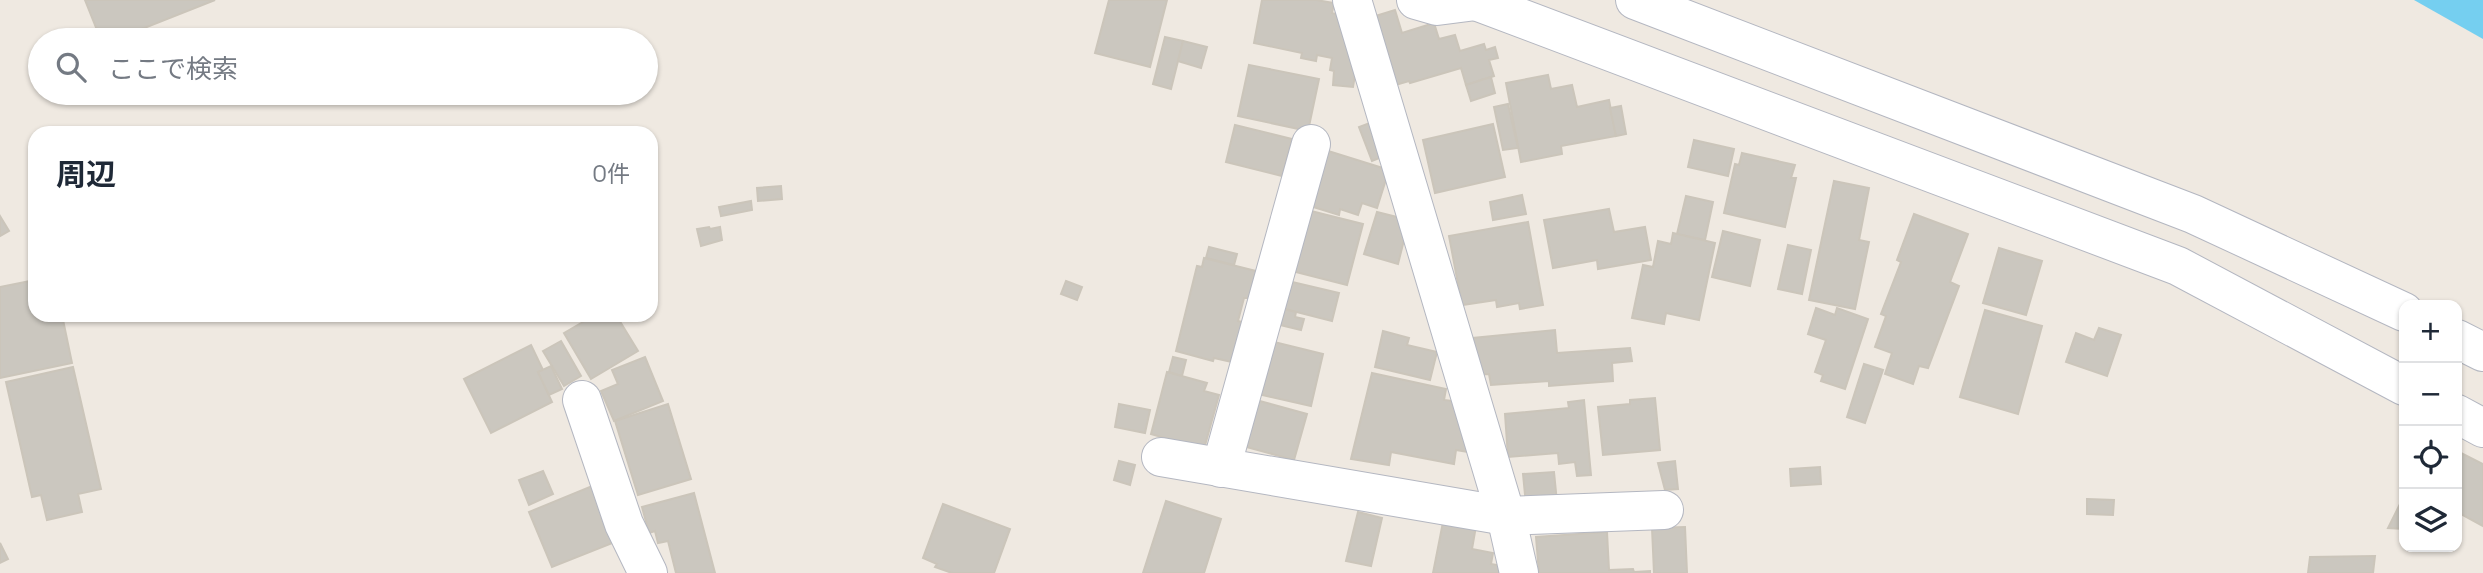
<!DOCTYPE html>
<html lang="ja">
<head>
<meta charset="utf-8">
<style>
  :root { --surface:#fff; --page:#f6f6f7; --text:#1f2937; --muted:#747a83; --line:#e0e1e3 }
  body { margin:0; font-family:"Space Grotesk","Noto Sans JP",sans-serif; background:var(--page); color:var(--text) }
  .controls { position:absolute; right:21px; bottom:21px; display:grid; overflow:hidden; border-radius:14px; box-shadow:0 2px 5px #0004 }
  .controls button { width:63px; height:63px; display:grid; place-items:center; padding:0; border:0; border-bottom:2px solid var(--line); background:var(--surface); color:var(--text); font:35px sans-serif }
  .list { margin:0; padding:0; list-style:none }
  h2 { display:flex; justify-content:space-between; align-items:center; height:91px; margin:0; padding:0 28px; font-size:30px }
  h2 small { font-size:23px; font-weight:400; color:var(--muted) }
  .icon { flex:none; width:38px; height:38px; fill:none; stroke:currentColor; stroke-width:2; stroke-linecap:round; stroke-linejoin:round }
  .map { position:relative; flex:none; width:2483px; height:573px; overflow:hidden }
  .search { position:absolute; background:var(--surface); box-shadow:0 2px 5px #0004; left:28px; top:28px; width:630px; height:77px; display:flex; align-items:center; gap:18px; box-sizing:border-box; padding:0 24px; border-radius:38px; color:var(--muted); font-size:26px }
  .panel { position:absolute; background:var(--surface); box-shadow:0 2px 5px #0004; left:28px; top:126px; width:630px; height:196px; border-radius:21px }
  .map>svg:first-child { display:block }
</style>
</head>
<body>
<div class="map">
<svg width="2483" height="573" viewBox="0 0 2483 573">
  <rect width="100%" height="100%" fill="#efe9e1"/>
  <path fill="#75cff0" d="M2414,0H2483V39Z"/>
  <g fill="#cbc7bf" stroke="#cbc5ba" stroke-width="2">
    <path d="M85,0H215L114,40H101Z"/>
    <path d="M1109,0H1167L1150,67L1095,53Z"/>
    <path d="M1262,0H1316L1334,3L1332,13L1343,16L1355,75L1353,87L1333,85L1334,71L1330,70L1332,58L1317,55L1316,61L1301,58L1302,53L1254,43Z"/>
    <path d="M1395,10L1402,33L1434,23L1439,39L1455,35L1460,51L1484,44L1486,50L1495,47L1498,58L1489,60L1494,76L1466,85L1461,68L1410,83L1409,81L1392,86L1366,19Z"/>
    <path d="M1165,37L1183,41L1171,89L1153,84Z"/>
    <path d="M1183,41L1207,47L1201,68L1178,61Z"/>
    <path d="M1249,65L1319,79L1308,131L1238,116Z"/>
    <path d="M1548,75L1551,89L1572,85L1577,107L1609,100L1616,136L1561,146L1562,154L1521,162L1506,83Z"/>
    <path d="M1491,77L1495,93L1471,101L1466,85Z"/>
    <path d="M1508,104L1518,148L1503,150L1494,107Z"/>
    <path d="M1621,106L1626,134L1616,136L1610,108Z"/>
    <path d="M1375,121L1387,155L1372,161L1359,127Z"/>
    <path d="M1493,124L1505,177L1435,193L1423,140Z"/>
    <path d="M1235,125L1292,139L1282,176L1226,162Z"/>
    <path d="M1694,140L1734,149L1728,176L1688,167Z"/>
    <path d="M1325,150L1389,170L1377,208L1362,203L1358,215L1340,209L1339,215L1307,205Z"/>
    <path d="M1742,153L1795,165L1791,178H1796L1785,227L1724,213L1735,164L1739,165Z"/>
    <path d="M1834,181L1869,188L1859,240L1869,242L1855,309L1809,300Z"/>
    <path d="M781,186L782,199L758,201L757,188Z"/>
    <path d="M1522,195L1526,214L1493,220L1490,202Z"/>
    <path d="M1686,196L1713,202L1705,240L1677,234Z"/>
    <path d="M751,201L752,210L721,216L719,207Z"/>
    <path d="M1609,209L1614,232L1645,227L1651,260L1598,269L1597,260L1553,268L1544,220Z"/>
    <path d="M1307,210L1363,224L1347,285L1292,271Z"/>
    <path d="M1377,212L1409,220L1398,264L1364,254Z"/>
    <path d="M1914,214L1968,234L1950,282L1959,286L1928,368L1919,366L1913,384L1885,374L1892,353L1875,347L1886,316L1881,314L1901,262L1897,260Z"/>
    <path d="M0,216L9,231L0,236Z"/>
    <path d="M1528,222L1543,305L1520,309L1519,303L1497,307L1496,300L1462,305L1449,236Z"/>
    <path d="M709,227L710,229L720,227L722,240L701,246L697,229Z"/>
    <path d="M1723,231L1760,240L1750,286L1712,277Z"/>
    <path d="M1673,233L1715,243L1699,320L1666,313L1664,324L1632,318L1643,265L1653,267L1658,241L1671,244Z"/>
    <path d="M1788,245L1811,250L1802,294L1778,289Z"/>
    <path d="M1209,247L1237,254L1234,265L1206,258Z"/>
    <path d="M1999,248L2042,261L2026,315L1983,303Z"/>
    <path d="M1204,258L1256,271L1249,298H1244L1238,321L1242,322L1232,362L1214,358L1213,361L1176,351L1197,266L1202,267Z"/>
    <path d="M35,280V315H62L72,363L0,378V287Z"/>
    <path d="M1066,281L1082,287L1077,300L1061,294Z"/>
    <path d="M1288,281L1339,293L1332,321L1281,308Z"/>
    <path d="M1280,308L1296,312L1295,317L1304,319L1301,330L1276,324Z"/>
    <path d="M1816,308L1835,315L1837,308L1868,319L1845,389L1821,381L1823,375L1815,372L1826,340L1808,334Z"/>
    <path d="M1985,310L2042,326L2018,414L1960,397Z"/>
    <path d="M595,315H616L638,351L591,379L564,333Z"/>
    <path d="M2099,328L2121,335L2107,376L2066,362L2076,333L2094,340Z"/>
    <path d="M1555,330L1557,353L1630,348L1632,361L1612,363L1613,381L1549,386V381L1491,385L1489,374L1476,375L1473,338Z"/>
    <path d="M1383,331L1409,338L1407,345L1437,352L1430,380L1375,367Z"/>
    <path d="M561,341L581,376L564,386L543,351Z"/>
    <path d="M1270,341L1323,354L1311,406L1258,394Z"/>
    <path d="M531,345L543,370L538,372L552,402L491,433L464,379Z"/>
    <path d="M645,357L663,401L614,421L601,391L618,384L612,370Z"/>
    <path d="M1173,357L1186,360L1182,376L1169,372Z"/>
    <path d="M1864,364L1883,370L1865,423L1847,417Z"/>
    <path d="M551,366L562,389L549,395L538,372Z"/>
    <path d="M73,367L101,489L78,494L82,512L47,520L41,495L32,497L6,382Z"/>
    <path d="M1167,372L1207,383L1204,391L1219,395L1204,449L1151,434Z"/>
    <path d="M1372,373L1446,389L1444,400L1460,402L1474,453L1456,450L1454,464L1391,452L1389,465L1351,459Z"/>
    <path d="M1655,398L1660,450L1603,455L1598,407L1630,404V400Z"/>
    <path d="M1256,400L1307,414L1294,460L1243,446Z"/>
    <path d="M1584,400L1591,475L1577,476L1575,462L1559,464L1558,453L1508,457L1505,414L1569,408L1568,402Z"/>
    <path d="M668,404L691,479L638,495L615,421Z"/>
    <path d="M1119,404L1150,410L1145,433L1115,427Z"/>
    <path d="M2457,451L2483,464V526L2457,512Z"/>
    <path d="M1119,461L1135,465L1130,485L1114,480Z"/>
    <path d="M1675,461L1678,489L1665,490L1658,463Z"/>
    <path d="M1820,467L1821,484L1791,486L1790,469Z"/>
    <path d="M543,471L553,494L529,505L519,480Z"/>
    <path d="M1554,472L1557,502L1526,505L1523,474Z"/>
    <path d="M597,484L620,540L552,567L529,512Z"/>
    <path d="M694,493L715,573H676L668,541L658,543L655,531L649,533L642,507Z"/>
    <path d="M2404,496V529L2388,528Z"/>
    <path d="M2087,499L2114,500L2113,515L2087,514Z"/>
    <path d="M1166,501L1221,519L1204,573H1143Z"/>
    <path d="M943,504L1010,529L994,573H952L935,567L937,564L923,558Z"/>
    <path d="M1358,512L1382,518L1371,566L1346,561Z"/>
    <path d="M1443,522L1476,526L1472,549L1493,553L1491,564L1503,566L1504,573H1433Z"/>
    <path d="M1685,527L1687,573H1654L1652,528Z"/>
    <path d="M1607,532L1609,570L1633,569L1634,572L1650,571V573H1539L1536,537Z"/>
    <path d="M0,543L8,559L0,563Z"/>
    <path d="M2375,556L2373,573H2308L2310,557Z"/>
  </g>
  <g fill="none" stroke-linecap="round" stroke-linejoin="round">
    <defs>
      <g id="street">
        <path d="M1352,0L1506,516L1519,573"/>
        <path d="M1416,0L1437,6L1476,1"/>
        <path d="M1473,0L2178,266L2404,386"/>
        <path d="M582,400L624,524L648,573"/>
        <path d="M2457,414L2483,428"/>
        <path d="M1161,457L1506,516L1664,510"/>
        <path d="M1221,468L1311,144"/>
      </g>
      <g id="secondary">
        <path d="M1635,0L2193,214L2404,312"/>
        <path d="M2457,339L2483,352"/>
      </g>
    </defs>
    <use href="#street" stroke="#b4b7c1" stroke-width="40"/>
    <use href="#secondary" stroke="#b4b7c1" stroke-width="40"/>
    <use href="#street" stroke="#fff" stroke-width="38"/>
    <use href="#secondary" stroke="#fff" stroke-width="38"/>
  </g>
</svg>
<div class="controls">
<button>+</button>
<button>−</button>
<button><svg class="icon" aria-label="locate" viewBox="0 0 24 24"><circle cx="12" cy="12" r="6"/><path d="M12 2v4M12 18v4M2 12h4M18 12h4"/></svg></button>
<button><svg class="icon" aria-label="layers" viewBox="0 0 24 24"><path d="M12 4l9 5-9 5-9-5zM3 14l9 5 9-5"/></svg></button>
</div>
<div class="search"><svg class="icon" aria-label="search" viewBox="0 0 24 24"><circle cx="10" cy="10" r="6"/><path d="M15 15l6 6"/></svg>ここで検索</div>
<section class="panel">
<h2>周辺<small>0件</small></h2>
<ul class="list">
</ul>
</section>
</div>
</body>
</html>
